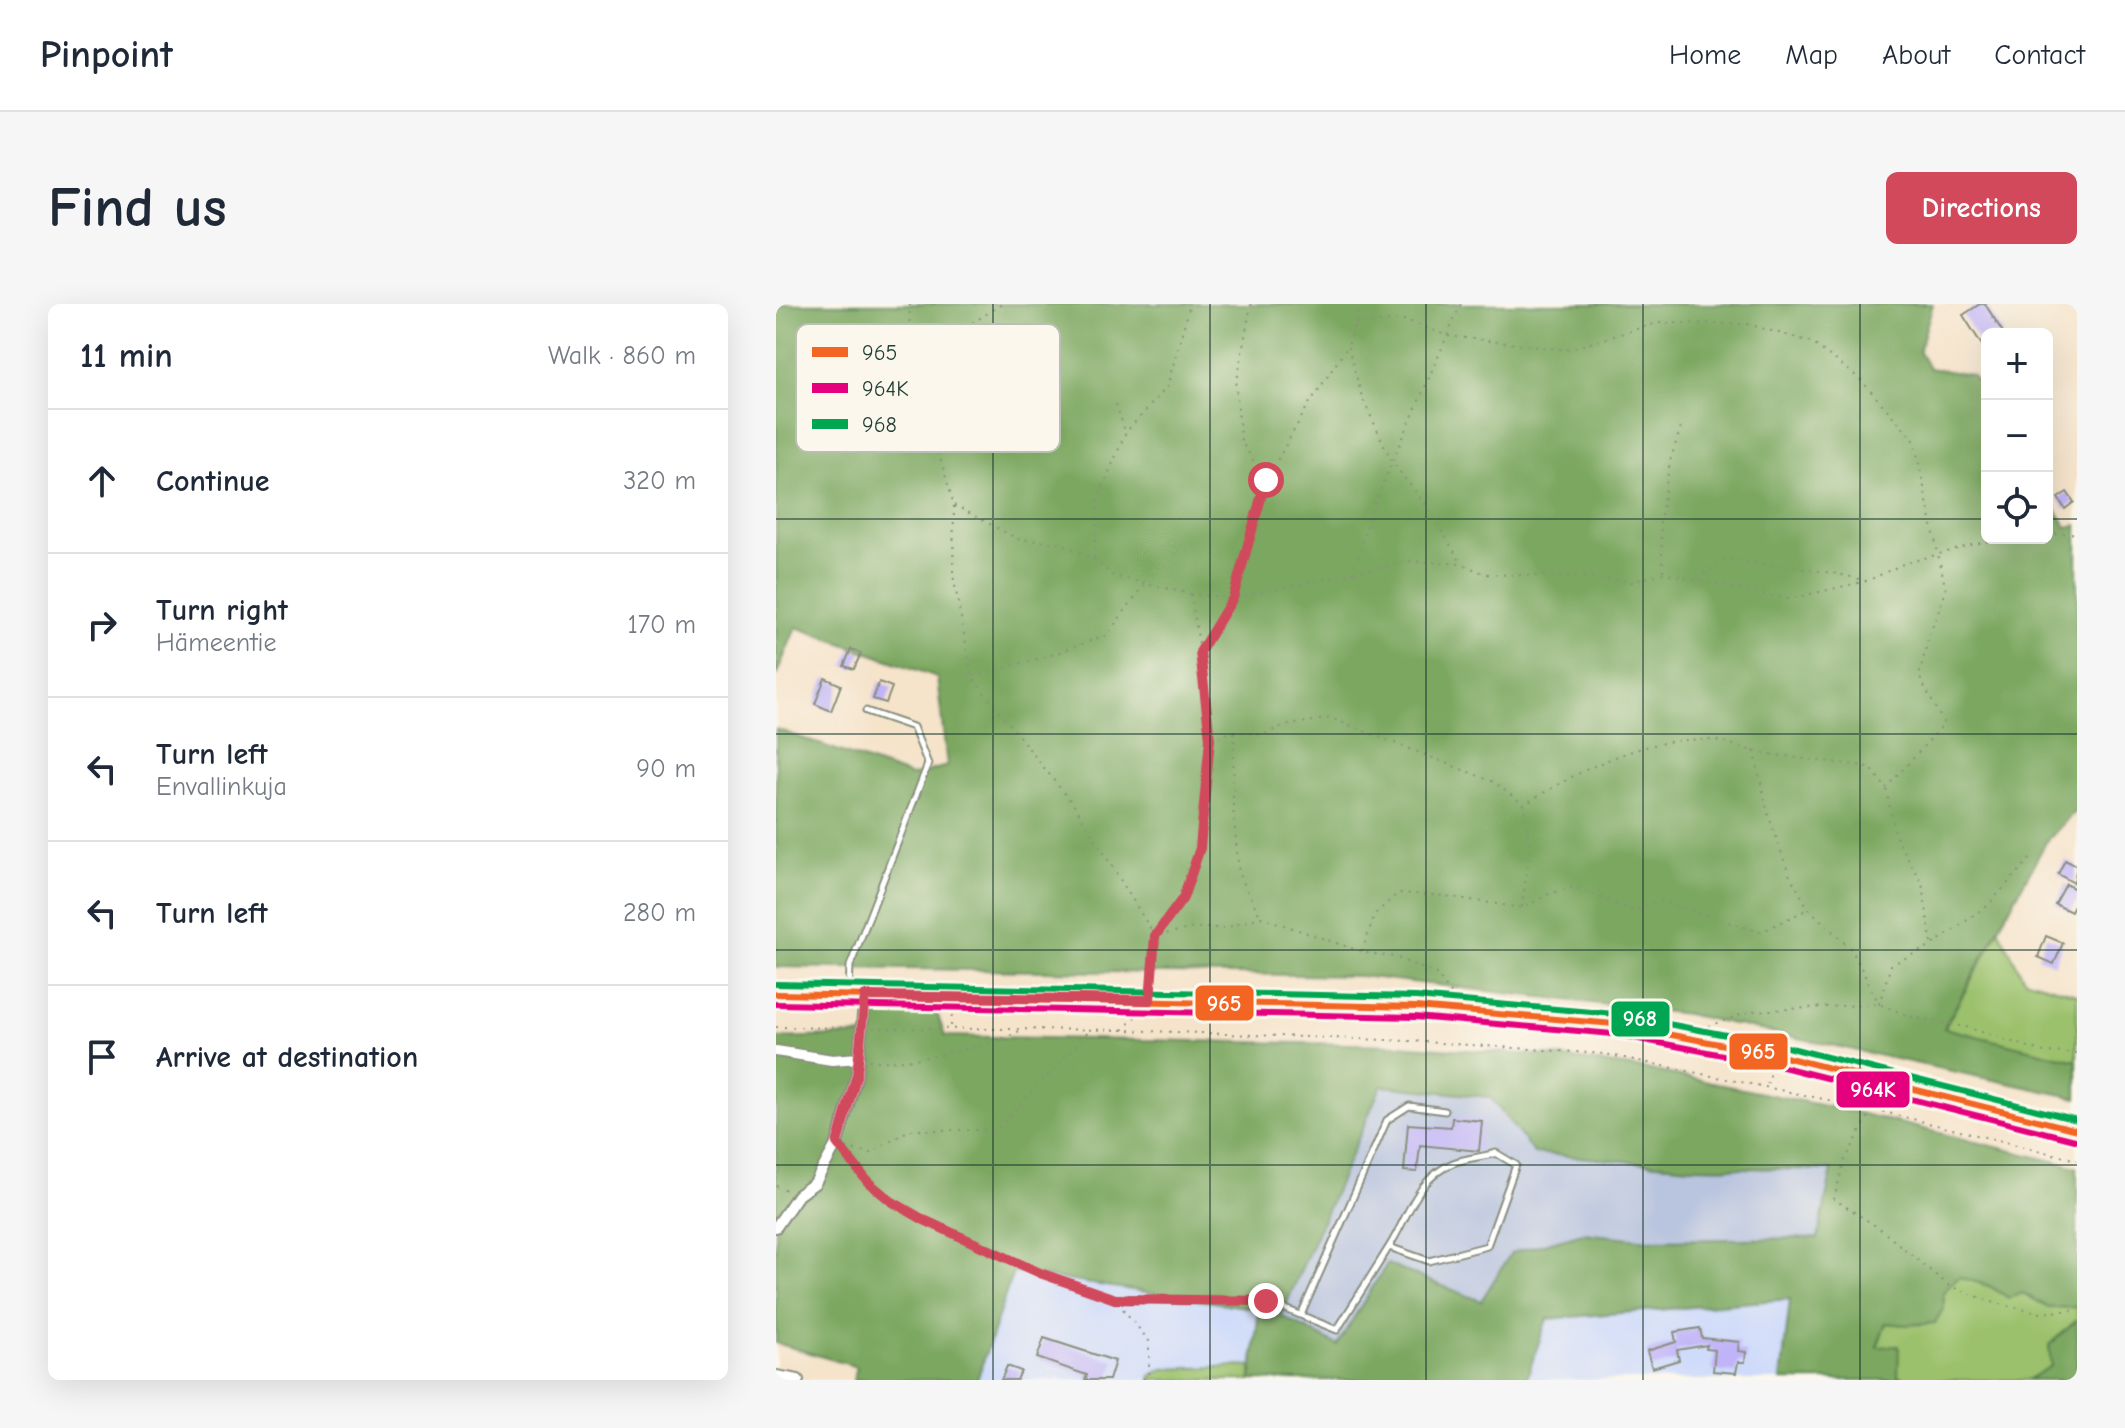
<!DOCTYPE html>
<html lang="en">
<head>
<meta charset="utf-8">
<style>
  :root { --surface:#fff; --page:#f6f6f7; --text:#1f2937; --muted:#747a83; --line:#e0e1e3; --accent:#d1495b }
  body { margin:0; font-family:"Comic Neue",sans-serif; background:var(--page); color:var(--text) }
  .controls { position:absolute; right:24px; top:24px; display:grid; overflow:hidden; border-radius:12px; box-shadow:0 8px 32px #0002 }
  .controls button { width:72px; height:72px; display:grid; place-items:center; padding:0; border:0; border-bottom:2px solid var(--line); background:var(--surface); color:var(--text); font:40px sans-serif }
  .stop { position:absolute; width:24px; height:24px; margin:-18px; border:6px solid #d1495b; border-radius:50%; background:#fff }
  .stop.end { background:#d1495b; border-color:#fff; box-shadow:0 2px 8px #0008 }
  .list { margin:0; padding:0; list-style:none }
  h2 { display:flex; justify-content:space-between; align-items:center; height:104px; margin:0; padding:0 32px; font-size:34px }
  h2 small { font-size:26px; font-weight:400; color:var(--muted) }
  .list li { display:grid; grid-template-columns:52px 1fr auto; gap:24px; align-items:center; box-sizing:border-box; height:144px; padding:0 32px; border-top:2px solid var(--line) }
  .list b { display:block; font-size:30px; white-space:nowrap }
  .list p { margin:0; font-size:26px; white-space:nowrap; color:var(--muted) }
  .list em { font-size:26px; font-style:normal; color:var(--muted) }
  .icon { flex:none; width:44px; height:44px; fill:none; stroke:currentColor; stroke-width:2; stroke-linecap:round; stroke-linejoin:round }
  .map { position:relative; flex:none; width:1301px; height:1076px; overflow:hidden; border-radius:12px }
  header { display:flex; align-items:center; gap:48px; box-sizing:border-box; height:112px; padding:0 40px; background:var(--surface); border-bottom:2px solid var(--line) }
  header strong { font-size:38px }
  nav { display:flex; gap:44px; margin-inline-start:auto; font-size:28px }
  .intro { display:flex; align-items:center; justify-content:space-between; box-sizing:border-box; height:192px; padding:0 48px }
  h1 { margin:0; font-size:56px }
  .button { padding:20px 36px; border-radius:12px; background:var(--accent); color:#fff; font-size:28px; font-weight:700 }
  main { display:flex; gap:48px; padding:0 48px }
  aside { flex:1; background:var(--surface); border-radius:12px; box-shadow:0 8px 32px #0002 }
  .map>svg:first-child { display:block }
</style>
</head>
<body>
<header>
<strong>Pinpoint</strong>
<nav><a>Home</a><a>Map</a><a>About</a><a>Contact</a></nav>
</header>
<div class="intro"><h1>Find us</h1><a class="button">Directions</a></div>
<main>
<aside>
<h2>11 min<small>Walk · 860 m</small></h2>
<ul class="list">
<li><svg class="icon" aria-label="ahead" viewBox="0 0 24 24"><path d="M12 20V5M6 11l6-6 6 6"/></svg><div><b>Continue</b></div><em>320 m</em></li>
<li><svg class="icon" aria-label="right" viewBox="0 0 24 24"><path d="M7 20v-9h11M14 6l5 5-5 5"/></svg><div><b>Turn right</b><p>Hämeentie</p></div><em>170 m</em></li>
<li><svg class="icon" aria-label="left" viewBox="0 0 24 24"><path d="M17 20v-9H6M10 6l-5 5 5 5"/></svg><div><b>Turn left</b><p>Envallinkuja</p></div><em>90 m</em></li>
<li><svg class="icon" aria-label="left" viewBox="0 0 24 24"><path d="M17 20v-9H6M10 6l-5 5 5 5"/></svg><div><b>Turn left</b></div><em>280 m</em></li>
<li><svg class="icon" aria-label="arrive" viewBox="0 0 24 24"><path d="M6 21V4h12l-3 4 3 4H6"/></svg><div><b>Arrive at destination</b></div></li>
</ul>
</aside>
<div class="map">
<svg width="1301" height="1076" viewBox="0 0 1301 1076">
  <rect width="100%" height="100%" fill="#fbf7ec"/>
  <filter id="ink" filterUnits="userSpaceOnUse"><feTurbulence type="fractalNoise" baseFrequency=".0125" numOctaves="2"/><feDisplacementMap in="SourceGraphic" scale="16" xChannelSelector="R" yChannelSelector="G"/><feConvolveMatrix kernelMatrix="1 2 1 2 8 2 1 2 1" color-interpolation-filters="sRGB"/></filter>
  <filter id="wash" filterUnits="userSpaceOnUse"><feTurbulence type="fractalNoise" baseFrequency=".006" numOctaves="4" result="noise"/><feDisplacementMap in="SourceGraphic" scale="32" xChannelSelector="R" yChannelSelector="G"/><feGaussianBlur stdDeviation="1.8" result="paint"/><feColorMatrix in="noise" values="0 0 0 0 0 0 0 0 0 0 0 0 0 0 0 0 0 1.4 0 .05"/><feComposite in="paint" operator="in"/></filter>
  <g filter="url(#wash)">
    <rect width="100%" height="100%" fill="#f5e3ca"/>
    <g fill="#cedafa">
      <path d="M236,968L483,1005L475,1076H201Z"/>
      <path d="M1014,995L1005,1076H750L770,1015Z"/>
    </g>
    <path fill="#b9c4de" d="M605,781L714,793L758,849L915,863L1056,866L1041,934L873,936L807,929L735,949L705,997L611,960L562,1041L505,1012Z"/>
    <g fill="#9bc16c" stroke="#5d7f50" stroke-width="2">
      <path d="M1223,626L1248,675L1301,690V757L1168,725Z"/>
      <path d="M1183,972L1213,982L1233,994L1247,989L1273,1004L1301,1003V1016L1273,1041L1275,1062L1252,1076H1132L1122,1072L1101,1043L1110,1019L1130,1021L1168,1003L1167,988Z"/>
      <path d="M475,1062V1076H374L375,1072L387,1065Z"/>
    </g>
    <g fill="#7ca760" stroke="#4e724a" stroke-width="2" fill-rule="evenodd">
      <path d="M0,0H1157L1143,47L1153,64L1196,71L1211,95V234H1271V192L1291,223L1301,221V505L1270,538L1168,724L1301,757V794L910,710L584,672L0,663V425L135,472L171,462L161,373L20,323L0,372Z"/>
      <path d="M93,703L160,706L169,732L621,741L776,752L870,765L1083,809L1301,863V1003L1273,1004L1247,989L1233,994L1213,982L1183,973L1167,988L1168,1003L1159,1019L1130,1021L1110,1019L1101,1043L1123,1042L1122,1072L1132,1076H1005L1014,995L771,1015L750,1076H475L483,1005L237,968L201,1076H77L81,1063L0,1039V734L93,731ZM605,782L714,793L758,849L915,863L1056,866L1042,934L873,936L807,929L735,949L705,997L611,960L561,1041L505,1012Z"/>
      <path d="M1301,1016V1076H1252L1275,1062L1273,1041Z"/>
    </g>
    <g id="blocks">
      <g fill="#c0b3f8">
        <path d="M1204,0H1209L1228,30H1211V49L1187,11Z"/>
        <path d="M1291,188L1298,198L1289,205L1282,194Z"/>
        <path d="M75,345L85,349L78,365L68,362Z"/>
        <path d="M49,374L65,381L55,407L39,400Z"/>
        <path d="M103,378L116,383L110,399L97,395Z"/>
        <path d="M1289,556L1301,562L1298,579L1282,570Z"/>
        <path d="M1290,580L1301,586V596L1295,608L1279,600Z"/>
        <path d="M1270,632L1287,639L1278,660L1262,653Z"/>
        <path d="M676,814L706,817L703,847L644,841L641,868L628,867L632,820L675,823Z"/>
        <path d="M924,1024L926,1034L963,1038L962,1047L970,1048L969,1058H962L960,1069L937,1067L939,1046L930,1045L931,1041L901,1046L903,1056L876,1064L871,1047L900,1038L898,1028Z"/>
        <path d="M268,1034L339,1057L333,1076H309L311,1071L261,1054Z"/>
        <path d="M231,1062L245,1067L241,1076H225Z"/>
      </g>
    </g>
  </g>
  <g filter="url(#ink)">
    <use href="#blocks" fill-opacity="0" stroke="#8a907f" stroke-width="2"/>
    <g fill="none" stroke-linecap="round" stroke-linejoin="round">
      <defs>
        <g id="lane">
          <path d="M73,687L74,662L152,460L137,423L90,407"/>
          <path d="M339,995L490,997L561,1026L613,943C632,913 641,874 677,859C690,854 707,853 720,849L740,861L711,942L653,957L613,943"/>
          <path d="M525,1011L611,816L633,802L669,807"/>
        </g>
        <g id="street">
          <path d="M0,747L56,756L83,754"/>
          <path d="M0,923L22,891L39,879L61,839L81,770L89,692"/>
          <path d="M0,1072L22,1076"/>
        </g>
        <path id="primary" d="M0,690L640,703L838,720L1001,751L1301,826"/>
      </defs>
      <use href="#lane" stroke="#8a907f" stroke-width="9"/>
      <use href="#street" stroke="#8a907f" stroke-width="14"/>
      <use href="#primary" stroke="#8a907f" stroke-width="20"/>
      <g stroke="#8a907f" stroke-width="2" stroke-dasharray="2 6" stroke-linecap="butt">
        <path d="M134,0L133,33L143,82L178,201L177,271L196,373L300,504L379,632L375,684"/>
        <path d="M475,0L460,82L465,137L489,175"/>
        <path d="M585,0L572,42L533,100L490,176L457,294L424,348L434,435L424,544L407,594L379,632L418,624H449L485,613L586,648L619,653L660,670L677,692"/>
        <path d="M579,20L630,16L672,32L791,46L881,19L971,20L1035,38L1083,74L1138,136L1170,287L1153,332L1143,372L1168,420L1110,484"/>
        <path d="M134,33L193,21L226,0"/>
        <path d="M572,43L586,93L616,158L653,205L685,259"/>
        <path d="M340,100L349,127"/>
        <path d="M178,201L242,235L284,239L318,255L337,272L415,290L457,294L634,257L686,260L709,270L803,273L856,278L887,269L1012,295L1091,277L1127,260L1199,240L1239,234"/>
        <path d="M1271,230L1301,229"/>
        <path d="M318,254L322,194L350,128L391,83L414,0"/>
        <path d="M887,267L884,218L894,157L905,123"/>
        <path d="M577,269L595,207L685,0"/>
        <path d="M921,275L949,255C997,263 1043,263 1090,277"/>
        <path d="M415,290L424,347"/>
        <path d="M198,372L272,352L331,331L368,281"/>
        <path d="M458,428L457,503L463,570L484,612"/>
        <path d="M435,435L458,427L486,431L507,422L555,414L718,478L748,501C803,466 875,428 943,437C955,439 966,445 978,447C1016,455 1056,457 1094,463L1110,484L1120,533L1146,579L1156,641"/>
        <path d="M978,447L992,510L1013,570L1032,604L1076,646L1103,700L1115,661L1156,641L1211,602L1255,554"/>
        <path d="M746,603L754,544L748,502"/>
        <path d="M586,647L599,610L622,589L669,592L746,604L773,590L797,583L858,607L883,597L985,628L1032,605"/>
        <path d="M175,722L176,708"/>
        <path d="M932,722L976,707L1103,700L1135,713L1190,723L1268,748L1301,749"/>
        <path d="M0,723L75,724"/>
        <path d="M97,724L347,726L634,737L829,750L1096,805L1301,856"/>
        <path d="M347,726L359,713"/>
        <path d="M93,756C123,762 219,743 245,726"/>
        <path d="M991,780L997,763"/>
        <path d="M1096,806L1068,858L1058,895L1103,924L1173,982L1216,998L1262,1009L1301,1006"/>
        <path d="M70,844L95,849L133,826H220L313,727"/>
        <path d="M69,849L92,878L115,897L148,916L264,969L330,992"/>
        <path d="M0,882L13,887"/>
        <path d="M347,1005L373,1037V1068L367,1076"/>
      </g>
      <use href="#lane" stroke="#fff" stroke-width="5"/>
      <use href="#street" stroke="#fff" stroke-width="10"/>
      <use href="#primary" stroke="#edc569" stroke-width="16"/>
      <defs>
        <path id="bus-1" d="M0,690L640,703L838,720L1001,751L1301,826"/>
        <path id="bus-2" d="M0,700L639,713L837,730L999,761L1299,836"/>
        <path id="bus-3" d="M0,680L640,693L839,710L1003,741L1301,816"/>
      </defs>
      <use href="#bus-1" stroke="#fbf7ec" stroke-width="12"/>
      <use href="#bus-2" stroke="#fbf7ec" stroke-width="12"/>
      <use href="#bus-3" stroke="#fbf7ec" stroke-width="12"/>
      <use href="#bus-1" stroke="#f26522" stroke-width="6"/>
      <use href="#bus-2" stroke="#e5007d" stroke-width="6"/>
      <use href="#bus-3" stroke="#00a651" stroke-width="6"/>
    </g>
  </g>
  <g fill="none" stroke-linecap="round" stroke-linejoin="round" filter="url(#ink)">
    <path stroke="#d1495b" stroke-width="10" d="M490,176L457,294L424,348L434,435L424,544L407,594L379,632L374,696L89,692L81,770L61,839L92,878L115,897L148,916L264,969L339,995L490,997"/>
  </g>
  <path fill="none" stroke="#1f3d34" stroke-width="2" stroke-opacity="0.55" d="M217,0V1076M434,0V1076M650,0V1076M867,0V1076M1084,0V1076M0,215H1211M1271,215H1301M0,430H1301M0,646H1301M0,861H1301"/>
  <rect x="20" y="20" width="264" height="128" rx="12" fill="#fbf7ec" stroke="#b9bfb5" stroke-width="2"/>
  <rect x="36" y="43" width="36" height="10" fill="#f26522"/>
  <rect x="36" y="79" width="36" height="10" fill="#e5007d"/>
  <rect x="36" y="115" width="36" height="10" fill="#00a651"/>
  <g font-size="22" fill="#1f3d34">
    <text x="86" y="56">965</text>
    <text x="86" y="92">964K</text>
    <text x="86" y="128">968</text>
  </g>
  <g stroke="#fbf7ec" stroke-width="3">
    <rect x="418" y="680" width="61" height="38" rx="8" fill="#f26522"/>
    <rect x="834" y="696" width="61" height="38" rx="8" fill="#00a651"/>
    <rect x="952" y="728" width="61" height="39" rx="8" fill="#f26522"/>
    <rect x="1059" y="766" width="76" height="39" rx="8" fill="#e5007d"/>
  </g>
  <g font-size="22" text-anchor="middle" font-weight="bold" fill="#fff">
    <text x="448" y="707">965</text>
    <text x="864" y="722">968</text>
    <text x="982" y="755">965</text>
    <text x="1097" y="793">964K</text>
  </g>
</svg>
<div class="controls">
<button>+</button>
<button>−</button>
<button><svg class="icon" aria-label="locate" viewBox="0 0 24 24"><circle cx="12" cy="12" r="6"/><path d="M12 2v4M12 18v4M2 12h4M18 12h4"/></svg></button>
</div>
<div class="stop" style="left:490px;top:176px"></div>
<div class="stop end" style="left:490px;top:997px"></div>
</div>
</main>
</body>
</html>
